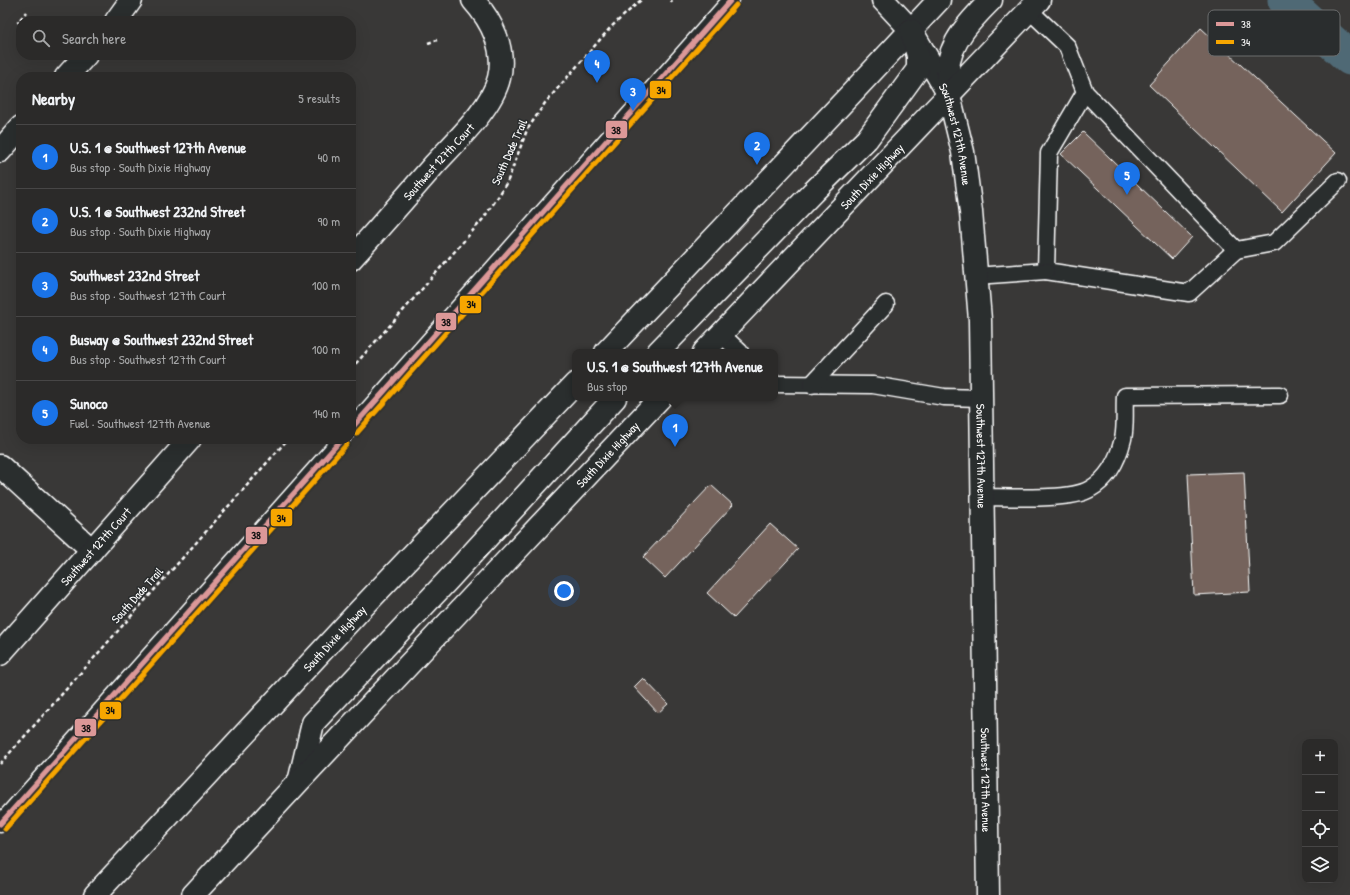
<!DOCTYPE html>
<html lang="en">
<head>
<meta charset="utf-8">
<style>
  :root { --surface:#2b2a29; --page:#333231; --text:#f1f3f6; --muted:#a6a7a8; --line:#474646; --accent:#1a73e8 }
  body { margin:0; font-family:"Patrick Hand",sans-serif; background:var(--page); color:var(--text) }
  .controls { position:absolute; right:12px; bottom:12px; display:grid; overflow:hidden; border-radius:8px; box-shadow:0 4px 16px #0002 }
  .controls button { width:36px; height:36px; display:grid; place-items:center; padding:0; border:0; border-bottom:1px solid var(--line); background:var(--surface); color:var(--text); font:20px sans-serif }
  .you { position:absolute; left:564px; top:591px; width:14px; height:14px; margin:-10px; border:3px solid #fff; border-radius:50%; background:#1a73e8; box-shadow:0 0 0 6px #1a73e833 }
  .badge { display:grid; place-items:center; width:26px; height:26px; border-radius:50%; background:var(--accent); color:#fff; font-size:13px; font-weight:700 }
  .pin { position:absolute; translate:-50% -33px; filter:drop-shadow(0 1px 2px #0008) }
  .pin::after { content:''; position:absolute; top:21px; width:14px; height:12px; background:inherit; clip-path:polygon(0 0,100% 0,50% 100%) }
  .popup { position:absolute; left:572px; top:349px; width:206px; height:52px; box-sizing:border-box; display:grid; place-content:center; border-radius:8px; background:var(--surface); filter:drop-shadow(0 1px 3px #0005); font-size:13px; white-space:nowrap; color:var(--muted) }
  .popup b { font-size:15px; color:var(--text) }
  .popup::after { content:''; position:absolute; left:50%; top:100%; margin-left:-8px; border:8px solid transparent; border-top-color:var(--surface) }
  .list { margin:0; padding:0; list-style:none }
  h2 { display:flex; justify-content:space-between; align-items:center; height:52px; margin:0; padding:0 16px; font-size:17px }
  h2 small { font-size:13px; font-weight:400; color:var(--muted) }
  .list li { display:grid; grid-template-columns:26px 1fr auto; gap:12px; align-items:center; box-sizing:border-box; height:64px; padding:0 16px; border-top:1px solid var(--line) }
  .list b { display:block; font-size:15px; white-space:nowrap }
  .list p { margin:0; font-size:13px; white-space:nowrap; color:var(--muted) }
  .list em { font-size:13px; font-style:normal; color:var(--muted) }
  .icon { flex:none; width:22px; height:22px; fill:none; stroke:currentColor; stroke-width:2; stroke-linecap:round; stroke-linejoin:round }
  .map { position:relative; flex:none; width:1350px; height:895px; overflow:hidden }
  .search { position:absolute; background:var(--surface); box-shadow:0 4px 16px #0002; left:16px; top:16px; width:340px; height:44px; display:flex; align-items:center; gap:10px; box-sizing:border-box; padding:0 14px; border-radius:16px; color:var(--muted); font-size:15px }
  .panel { position:absolute; background:var(--surface); box-shadow:0 4px 16px #0002; left:16px; top:72px; width:340px; height:372px; border-radius:16px }
  .map>svg:first-child { display:block }
</style>
</head>
<body>
<div class="map">
<svg width="1350" height="895" viewBox="0 0 1350 895">
  <rect width="100%" height="100%" fill="#393837"/>
  <filter id="ink" filterUnits="userSpaceOnUse"><feTurbulence type="fractalNoise" baseFrequency=".025" numOctaves="2"/><feDisplacementMap in="SourceGraphic" scale="8" xChannelSelector="R" yChannelSelector="G"/><feConvolveMatrix kernelMatrix="1 2 1 2 8 2 1 2 1" color-interpolation-filters="sRGB"/></filter>
  <g filter="url(#ink)">
    <g fill="none" stroke-linecap="round" stroke-linejoin="round">
      <path stroke="#506975" stroke-width="35" d="M1285,0L1350,58"/>
    </g>
    <g fill="#74645b" stroke="#fff">
      <path d="M1201,28L1336,153L1282,212L1149,85Z"/>
      <path d="M1083,132L1192,237L1172,259L1061,154Z"/>
      <path d="M1244,472L1250,592L1194,595L1188,474Z"/>
      <path d="M711,485L733,505L665,578L643,557Z"/>
      <path d="M770,524L798,549L734,618L707,593Z"/>
      <path d="M643,678L668,704L658,713L634,687Z"/>
    </g>
    <g fill="none" stroke-linecap="round" stroke-linejoin="round">
      <defs>
        <g id="lane">
          <path d="M1029,10L1067,46L1085,92L1236,250L1189,293L1046,271L1049,153L1085,92"/>
          <path d="M1236,250L1274,243L1338,181"/>
          <path d="M975,276L1046,271"/>
          <path d="M721,334L740,352"/>
          <path d="M775,384L873,385L944,397L981,398"/>
          <path d="M811,385L886,304"/>
          <path d="M351,429L731,0"/>
          <path d="M983,497C1007,497 1071,501 1090,489C1108,479 1118,459 1123,439C1126,426 1124,410 1125,396L1280,395"/>
          <path d="M0,824L342,439"/>
        </g>
        <g id="street">
          <path d="M116,21L131,0"/>
          <path d="M66,77L86,55"/>
          <path d="M0,151L21,127"/>
          <path id="s1" d="M351,259C379,228 407,196 434,165C455,142 492,108 499,78C506,49 492,21 473,0"/>
          <path d="M0,466L92,550"/>
          <path id="s2" d="M0,654L190,439"/>
        </g>
        <g id="secondary">
          <path id="s3" d="M883,0L911,30L949,95L963,152L971,212L980,320L988,895"/>
        </g>
        <g id="highway">
          <path d="M949,95C949,87 947,78 948,70C949,42 972,19 991,0"/>
          <path d="M606,352L850,95L939,0"/>
          <path d="M658,352L813,192L867,139L918,69V56L911,30"/>
          <path id="s4" d="M704,352L1039,0"/>
          <path d="M300,778L313,723L448,580L615,398"/>
          <path id="s5" d="M95,895L360,610L575,384"/>
          <path id="s6" d="M193,895L300,780L660,398"/>
        </g>
      </defs>
      <use href="#lane" stroke="#fff" stroke-width="19"/>
      <use href="#street" stroke="#fff" stroke-width="25"/>
      <use href="#secondary" stroke="#fff" stroke-width="25"/>
      <use href="#highway" stroke="#fff" stroke-width="25"/>
      <g stroke="#fff" stroke-width="2.5" stroke-dasharray="4 3" stroke-linecap="butt">
        <path d="M671,2L672,0"/>
        <path d="M21,24L18,22L26,12"/>
        <path d="M428,43L437,40"/>
        <path d="M351,369L409,304L483,219L500,194L508,180L527,130L545,103L611,27L641,0"/>
        <path d="M0,764L288,439"/>
      </g>
      <use href="#lane" stroke="#2a2d2e" stroke-width="16"/>
      <use href="#street" stroke="#2a2d2e" stroke-width="22"/>
      <use href="#secondary" stroke="#2a2d2e" stroke-width="22"/>
      <use href="#highway" stroke="#2a2d2e" stroke-width="22"/>
      <defs>
        <g id="bus-1">
          <path d="M351,429L731,0"/>
          <path d="M0,824L342,439"/>
        </g>
        <g id="bus-2">
          <path d="M356,434L736,5"/>
          <path d="M5,829L347,444"/>
        </g>
      </defs>
      <use href="#bus-1" stroke="#2a2d2e" stroke-width="8"/>
      <use href="#bus-2" stroke="#2a2d2e" stroke-width="8"/>
      <use href="#bus-1" stroke="#dc9898" stroke-width="5"/>
      <use href="#bus-2" stroke="#f7a600" stroke-width="5"/>
    </g>
  </g>
  <g text-anchor="middle" dominant-baseline="central" stroke-width="3" stroke-linejoin="round" paint-order="stroke">
    <g font-size="12" fill="#fff" stroke="#2a2d2e">
      <text stroke="none"><textPath href="#s3" startOffset="156">Southwest 127th Avenue</textPath></text>
      <text transform="translate(509 152) rotate(-66)">South Dade Trail</text>
      <text stroke="none"><textPath href="#s1" startOffset="131">Southwest 127th Court</textPath></text>
      <text stroke="none"><textPath href="#s4" startOffset="243">South Dixie Highway</textPath></text>
      <text stroke="none"><textPath href="#s6" startOffset="605">South Dixie Highway</textPath></text>
      <text stroke="none"><textPath href="#s3" startOffset="480">Southwest 127th Avenue</textPath></text>
      <text stroke="none"><textPath href="#s2" startOffset="144">Southwest 127th Court</textPath></text>
      <text transform="translate(137 595) rotate(-48)">South Dade Trail</text>
      <text stroke="none"><textPath href="#s5" startOffset="351">South Dixie Highway</textPath></text>
      <text stroke="none"><textPath href="#s3" startOffset="804">Southwest 127th Avenue</textPath></text>
    </g>
  </g>
  <rect x="1208" y="10" width="132" height="46" rx="6" fill="#2a2d2e" stroke="#6a6c6d" stroke-width="1"/>
  <rect x="1216" y="22" width="18" height="4" fill="#dc9898"/>
  <rect x="1216" y="40" width="18" height="4" fill="#f7a600"/>
  <g font-size="11" fill="#fff">
    <text x="1241" y="28">38</text>
    <text x="1241" y="46">34</text>
  </g>
  <g stroke="#2a2d2e" stroke-width="1.5">
    <rect x="649" y="80" width="23" height="19" rx="4" fill="#f7a600"/>
    <rect x="605" y="120" width="23" height="19" rx="4" fill="#dc9898"/>
    <rect x="459" y="295" width="23" height="19" rx="4" fill="#f7a600"/>
    <rect x="435" y="312" width="22" height="19" rx="4" fill="#dc9898"/>
    <rect x="270" y="508" width="23" height="19" rx="4" fill="#f7a600"/>
    <rect x="245" y="526" width="23" height="19" rx="4" fill="#dc9898"/>
    <rect x="99" y="701" width="23" height="19" rx="4" fill="#f7a600"/>
    <rect x="74" y="718" width="23" height="19" rx="4" fill="#dc9898"/>
  </g>
  <g font-size="11" text-anchor="middle" font-weight="bold" fill="#111">
    <text x="661" y="94">34</text>
    <text x="616" y="134">38</text>
    <text x="471" y="308">34</text>
    <text x="446" y="326">38</text>
    <text x="281" y="522">34</text>
    <text x="256" y="539">38</text>
    <text x="110" y="714">34</text>
    <text x="86" y="732">38</text>
  </g>
</svg>
<div class="controls">
<button>+</button>
<button>−</button>
<button><svg class="icon" aria-label="locate" viewBox="0 0 24 24"><circle cx="12" cy="12" r="6"/><path d="M12 2v4M12 18v4M2 12h4M18 12h4"/></svg></button>
<button><svg class="icon" aria-label="layers" viewBox="0 0 24 24"><path d="M12 4l9 5-9 5-9-5zM3 14l9 5 9-5"/></svg></button>
</div>
<div class="you"></div>
<div class="pin badge" style="left:675px;top:447px">1</div>
<div class="popup"><b>U.S. 1 @ Southwest 127th Avenue</b>Bus stop</div>
<div class="pin badge" style="left:757px;top:165px">2</div>
<div class="pin badge" style="left:633px;top:111px">3</div>
<div class="pin badge" style="left:597px;top:83px">4</div>
<div class="pin badge" style="left:1127px;top:195px">5</div>
<div class="search"><svg class="icon" aria-label="search" viewBox="0 0 24 24"><circle cx="10" cy="10" r="6"/><path d="M15 15l6 6"/></svg>Search here</div>
<section class="panel">
<h2>Nearby<small>5 results</small></h2>
<ul class="list">
<li><span class="badge">1</span><div><b>U.S. 1 @ Southwest 127th Avenue</b><p>Bus stop · South Dixie Highway</p></div><em>40 m</em></li>
<li><span class="badge">2</span><div><b>U.S. 1 @ Southwest 232nd Street</b><p>Bus stop · South Dixie Highway</p></div><em>90 m</em></li>
<li><span class="badge">3</span><div><b>Southwest 232nd Street</b><p>Bus stop · Southwest 127th Court</p></div><em>100 m</em></li>
<li><span class="badge">4</span><div><b>Busway @ Southwest 232nd Street</b><p>Bus stop · Southwest 127th Court</p></div><em>100 m</em></li>
<li><span class="badge">5</span><div><b>Sunoco</b><p>Fuel · Southwest 127th Avenue</p></div><em>140 m</em></li>
</ul>
</section>
</div>
</body>
</html>
